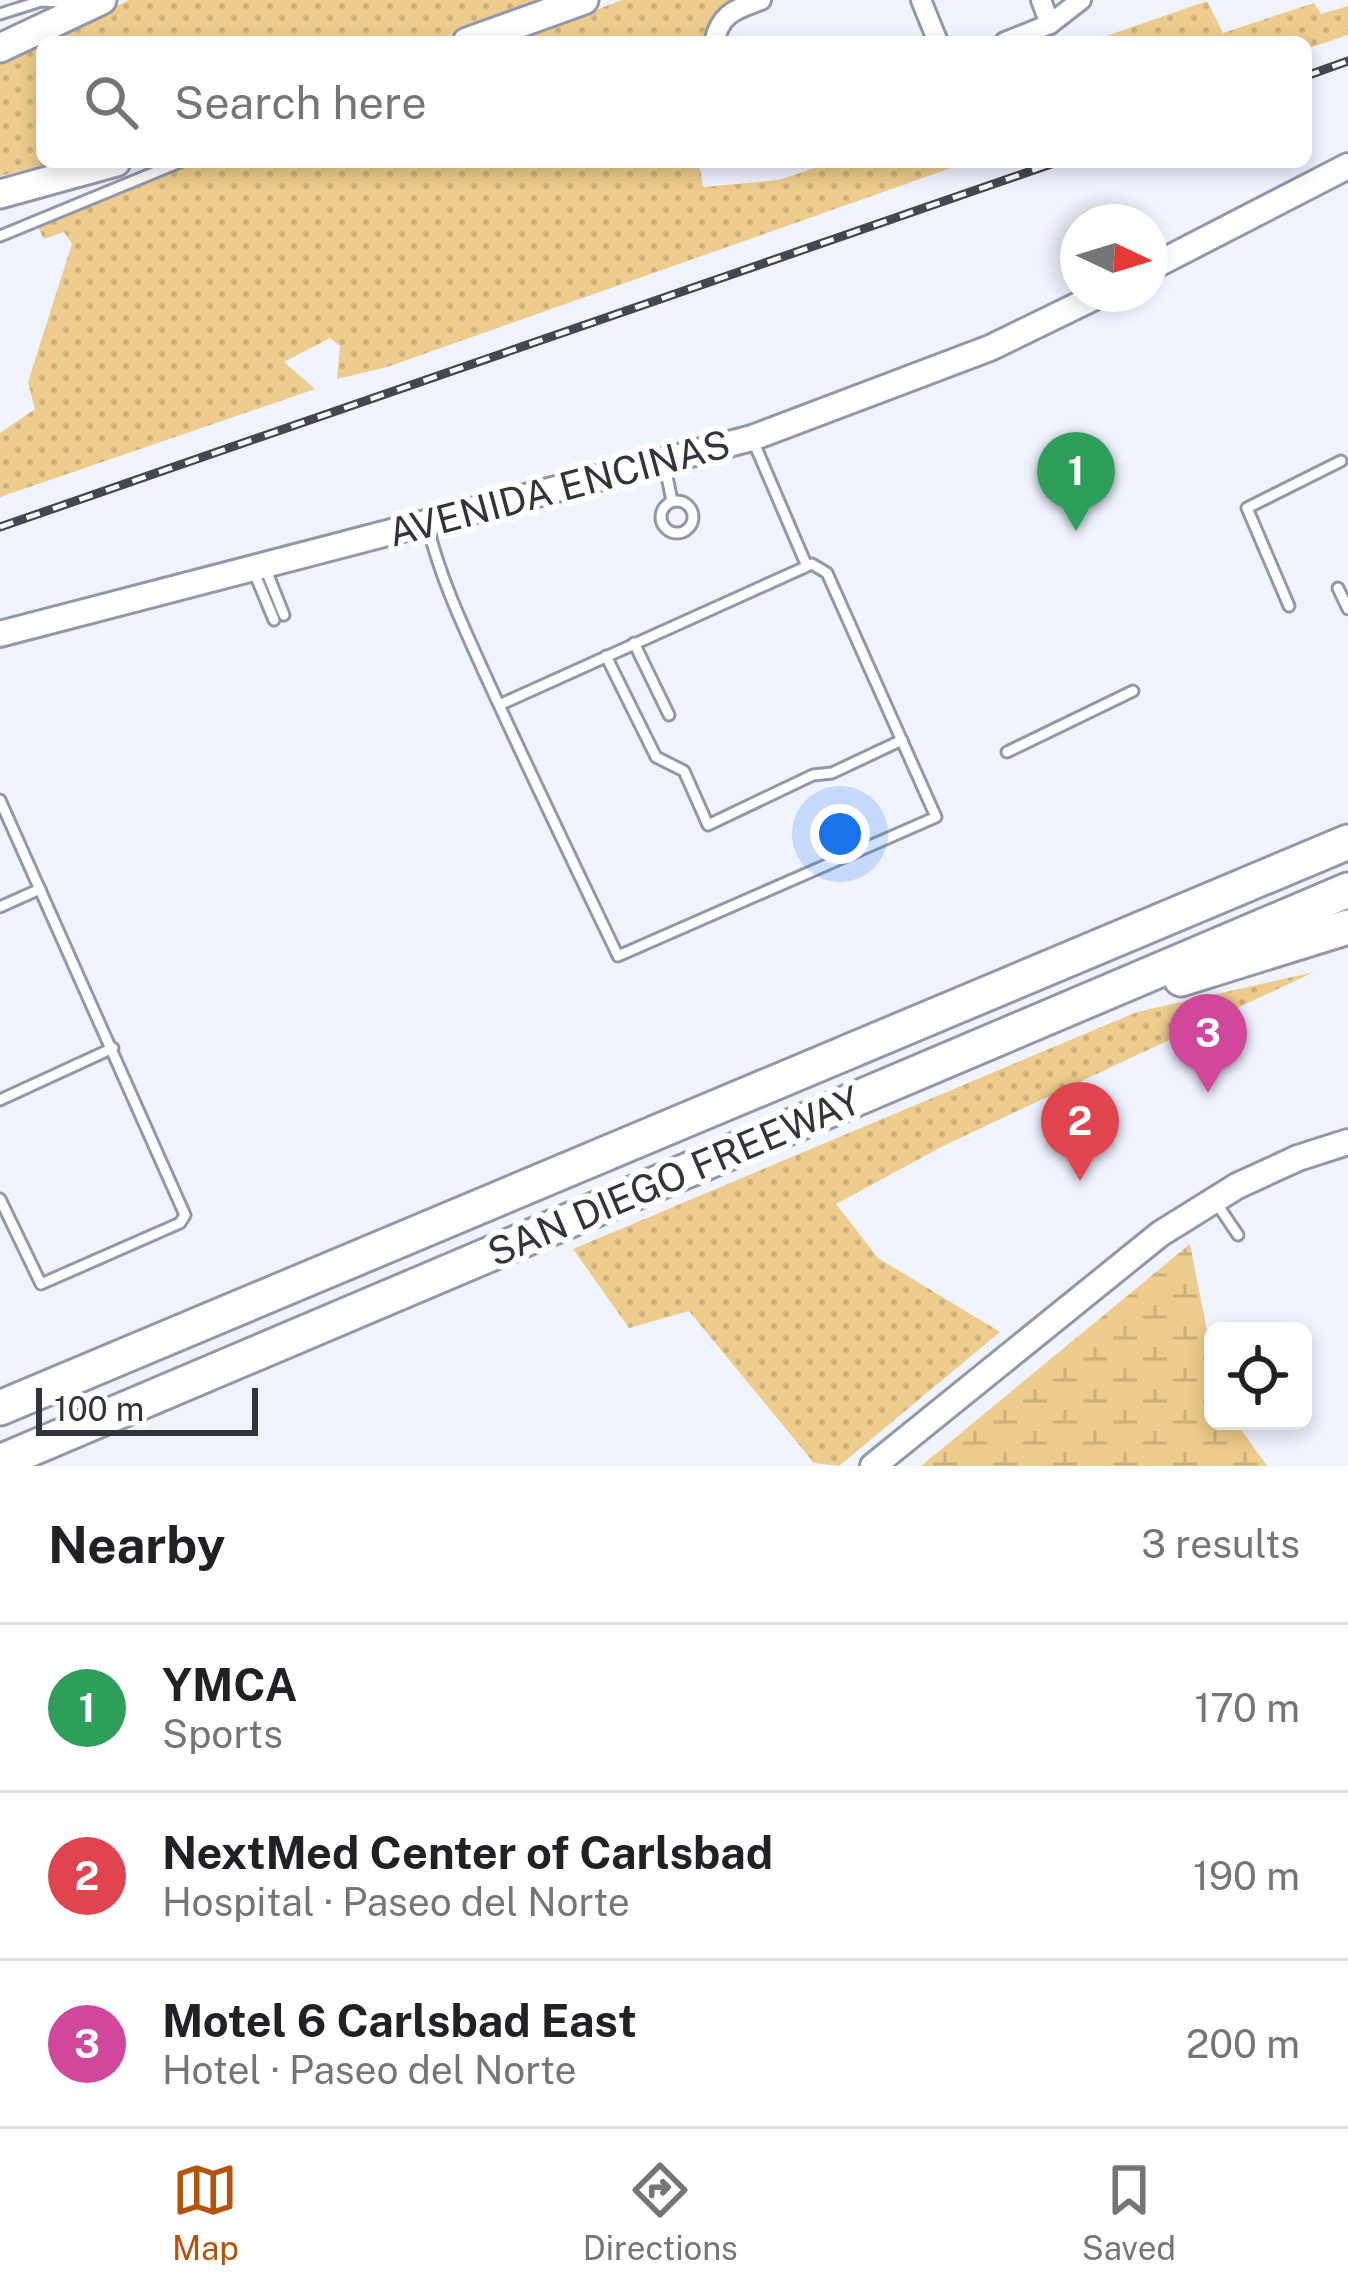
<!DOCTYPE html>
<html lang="en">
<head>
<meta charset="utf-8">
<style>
  :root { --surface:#fff; --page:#f2f2f2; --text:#202124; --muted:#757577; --line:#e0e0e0; --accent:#b45309 }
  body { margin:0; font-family:"Public Sans",sans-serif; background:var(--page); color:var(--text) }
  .controls { position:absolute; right:36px; bottom:36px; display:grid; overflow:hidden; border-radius:18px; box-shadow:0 6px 18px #0003 }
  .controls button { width:108px; height:108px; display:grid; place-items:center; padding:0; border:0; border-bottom:3px solid var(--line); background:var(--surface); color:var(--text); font:60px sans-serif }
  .compass { position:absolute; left:1060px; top:204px; width:108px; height:108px; border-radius:50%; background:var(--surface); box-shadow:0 6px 18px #0003; rotate:94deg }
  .scale { position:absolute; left:36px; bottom:30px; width:222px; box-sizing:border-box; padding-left:12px; border:6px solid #31343b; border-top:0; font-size:33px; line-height:42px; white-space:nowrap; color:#31343b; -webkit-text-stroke:9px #fff; paint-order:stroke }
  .you { position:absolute; left:840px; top:834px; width:42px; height:42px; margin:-30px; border:9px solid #fff; border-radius:50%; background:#1a73e8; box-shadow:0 0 0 18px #1a73e833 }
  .badge { display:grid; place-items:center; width:78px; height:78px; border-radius:50%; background:var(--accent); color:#fff; font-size:39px; font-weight:700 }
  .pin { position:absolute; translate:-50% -99px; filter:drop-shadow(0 3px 6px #0008) }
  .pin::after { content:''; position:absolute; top:63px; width:42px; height:36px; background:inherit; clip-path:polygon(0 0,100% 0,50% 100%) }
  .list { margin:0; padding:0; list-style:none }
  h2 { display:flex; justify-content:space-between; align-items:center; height:156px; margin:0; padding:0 48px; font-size:51px }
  h2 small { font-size:39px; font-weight:400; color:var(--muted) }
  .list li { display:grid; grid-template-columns:78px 1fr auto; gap:36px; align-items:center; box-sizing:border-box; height:168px; padding:0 48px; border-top:3px solid var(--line) }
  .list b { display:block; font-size:45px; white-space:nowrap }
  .list p { margin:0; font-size:39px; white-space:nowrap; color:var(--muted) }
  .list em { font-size:39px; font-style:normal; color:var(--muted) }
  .icon { flex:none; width:66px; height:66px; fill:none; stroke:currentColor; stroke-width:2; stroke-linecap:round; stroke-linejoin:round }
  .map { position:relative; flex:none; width:1348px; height:1466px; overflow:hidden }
  .search { position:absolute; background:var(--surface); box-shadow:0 6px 18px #0003; left:36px; right:36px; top:36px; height:132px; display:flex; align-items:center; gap:30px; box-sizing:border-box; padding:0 42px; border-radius:18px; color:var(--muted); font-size:45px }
  .sheet { height:660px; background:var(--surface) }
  nav { display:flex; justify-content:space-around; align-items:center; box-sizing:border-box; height:168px; border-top:3px solid var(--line); background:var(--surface); font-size:33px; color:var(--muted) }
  nav a { display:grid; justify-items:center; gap:6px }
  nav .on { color:var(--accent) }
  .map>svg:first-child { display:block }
</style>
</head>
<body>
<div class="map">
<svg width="1348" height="1466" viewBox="0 0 1348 1466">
  <defs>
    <pattern id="grass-dots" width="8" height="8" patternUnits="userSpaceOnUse" patternTransform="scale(3)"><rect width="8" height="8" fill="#edcc8d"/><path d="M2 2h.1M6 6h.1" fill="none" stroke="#ccb07b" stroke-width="1.8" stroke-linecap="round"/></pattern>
    <pattern id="wetland-marsh" width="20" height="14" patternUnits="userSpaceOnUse" patternTransform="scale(3)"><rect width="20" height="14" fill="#edcc8d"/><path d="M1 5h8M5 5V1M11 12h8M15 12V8" fill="none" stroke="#ccb07b"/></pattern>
  </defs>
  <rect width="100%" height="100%" fill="#f0f4ff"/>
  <g fill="url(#grass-dots)">
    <path d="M129,0H544L431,42H42V162H57L0,176V61Z"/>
    <path d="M622,0H733L722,8L709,42H511Z"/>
    <path d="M1207,1L1223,33L1314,3L1321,14L1348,6V35L1306,49V42H1089Z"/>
    <path d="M197,162H699L703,187L779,180L833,162H968L387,367L337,379L340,346L330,338L284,362L315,389L0,497V433L35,409L28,382L72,244L64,232L44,239L38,227Z"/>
    <path d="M1314,972L945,1145L836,1204L878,1258L1000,1332L839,1466L814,1463L689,1311L629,1328L573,1249L1137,1012Z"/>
  </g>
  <path fill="url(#wetland-marsh)" d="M1190,1244L1213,1362V1421H1235L1267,1466H921Z"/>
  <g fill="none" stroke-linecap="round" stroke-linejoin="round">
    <defs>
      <g id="lane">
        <path d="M0,14L41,1L78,3"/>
        <path d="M0,236L180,162"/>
        <path d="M754,443L806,564"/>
        <path d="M664,462L672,501"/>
        <circle cx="677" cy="517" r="16"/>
        <path d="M428,527C441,581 465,630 488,681C530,773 574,864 618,956L936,817L827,573L812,564L499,705"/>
        <path d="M266,570L284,615"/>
        <path d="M254,572L274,620"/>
        <path d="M1338,588L1348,609"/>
        <path d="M1289,606L1247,508L1341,461"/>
        <path d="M634,643L669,715"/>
        <path d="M606,656L656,757L684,771L708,825L813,775L832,773L902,740"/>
        <path d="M1007,752L1133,691"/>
        <path d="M0,800L185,1215L180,1223L41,1284L0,1199"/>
        <path d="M0,907L40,889"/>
        <path d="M0,1100L113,1048"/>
        <path d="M1217,1204L1238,1235"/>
      </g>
      <g id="street">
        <path d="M921,0L938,42"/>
        <path d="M1041,0L1050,24"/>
        <path d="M714,42C721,13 734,10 761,0"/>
        <path d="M1005,42L1050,24L1081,0"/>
      </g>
      <g id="secondary">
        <path d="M1150,268L1348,166"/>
        <path d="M0,634L752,438L990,348L1101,294"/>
        <path d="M873,1466L1160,1234L1237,1186L1298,1158L1348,1142"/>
      </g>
      <g id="primary">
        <path d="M467,42L584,0"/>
        <path d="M0,48L102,0"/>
        <path d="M0,194L116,162"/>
      </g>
      <g id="highway">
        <path d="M1181,979L1348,927"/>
        <path d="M0,1408L1348,842"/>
        <path d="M0,1462L1348,890"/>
      </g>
    </defs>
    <use href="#lane" stroke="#9298a9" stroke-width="15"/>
    <use href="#street" stroke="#9298a9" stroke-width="24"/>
    <use href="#secondary" stroke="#9298a9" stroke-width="30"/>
    <use href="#primary" stroke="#9298a9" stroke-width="33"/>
    <use href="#highway" stroke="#9298a9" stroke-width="39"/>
    <use href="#lane" stroke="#fff" stroke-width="9"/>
    <use href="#street" stroke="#fff" stroke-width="18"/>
    <use href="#secondary" stroke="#fff" stroke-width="24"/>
    <use href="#primary" stroke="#fff" stroke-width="27"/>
    <use href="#highway" stroke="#fff" stroke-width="33"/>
    <defs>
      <g id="rail">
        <path d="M1306,76L1348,61"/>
        <path d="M0,527L1057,162"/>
      </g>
    </defs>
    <use href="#rail" stroke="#44474f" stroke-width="9"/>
    <use href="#rail" stroke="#fff" stroke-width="4.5" stroke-dasharray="14" stroke-linecap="butt"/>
  </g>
  <g text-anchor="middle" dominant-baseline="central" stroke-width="12" stroke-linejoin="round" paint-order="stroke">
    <g font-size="39" fill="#31343b" stroke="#fff">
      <text transform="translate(559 488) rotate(-15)">AVENIDA ENCINAS</text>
      <text transform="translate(674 1176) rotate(-23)">SAN DIEGO FREEWAY</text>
    </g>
  </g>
</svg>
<div class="controls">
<button><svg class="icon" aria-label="locate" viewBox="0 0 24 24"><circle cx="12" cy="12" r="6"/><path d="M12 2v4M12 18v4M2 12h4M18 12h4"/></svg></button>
</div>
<svg class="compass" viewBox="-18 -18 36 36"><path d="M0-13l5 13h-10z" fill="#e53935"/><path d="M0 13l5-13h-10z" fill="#757577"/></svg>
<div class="scale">100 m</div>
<div class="you"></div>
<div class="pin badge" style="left:1076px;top:531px;background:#2e9e5b">1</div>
<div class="pin badge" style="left:1080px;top:1181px;background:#e0444e">2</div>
<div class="pin badge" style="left:1208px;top:1093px;background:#d1479c">3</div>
<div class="search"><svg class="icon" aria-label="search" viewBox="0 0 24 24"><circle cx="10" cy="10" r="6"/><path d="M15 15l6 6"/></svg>Search here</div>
</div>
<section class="sheet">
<h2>Nearby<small>3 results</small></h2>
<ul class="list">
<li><span class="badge" style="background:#2e9e5b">1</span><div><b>YMCA</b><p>Sports</p></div><em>170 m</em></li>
<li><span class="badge" style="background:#e0444e">2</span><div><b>NextMed Center of Carlsbad</b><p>Hospital · Paseo del Norte</p></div><em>190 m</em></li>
<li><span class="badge" style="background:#d1479c">3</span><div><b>Motel 6 Carlsbad East</b><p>Hotel · Paseo del Norte</p></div><em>200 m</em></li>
</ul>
</section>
<nav>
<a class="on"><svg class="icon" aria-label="map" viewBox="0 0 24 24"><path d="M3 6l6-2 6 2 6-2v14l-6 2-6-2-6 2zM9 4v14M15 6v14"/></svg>Map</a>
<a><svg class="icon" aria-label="directions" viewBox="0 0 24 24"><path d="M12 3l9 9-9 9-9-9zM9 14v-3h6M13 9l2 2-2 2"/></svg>Directions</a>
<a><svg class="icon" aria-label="saved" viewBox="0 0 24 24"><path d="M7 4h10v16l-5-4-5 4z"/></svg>Saved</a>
</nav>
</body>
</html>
